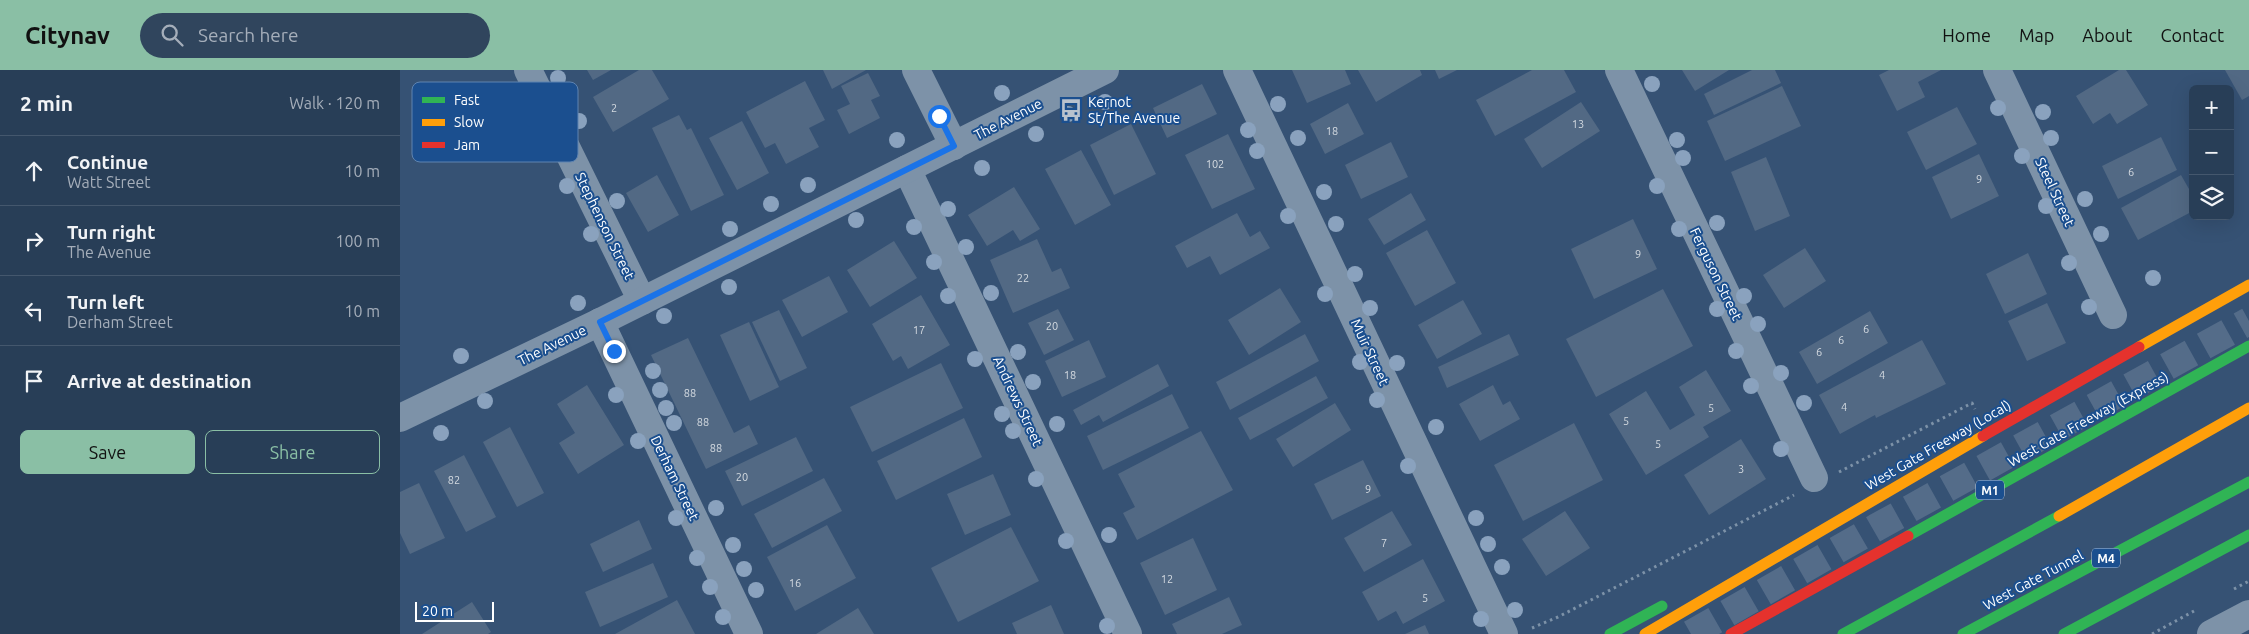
<!DOCTYPE html>
<html lang="en">
<head>
<meta charset="utf-8">
<style>
  :root { --surface:#283e57; --page:#30455d; --text:#f1f3f6; --muted:#a5aeba; --line:#44576d; --accent:#8abfa5 }
  body { margin:0; font-family:Ubuntu,sans-serif; background:var(--page); color:var(--text) }
  .controls { position:absolute; right:15px; top:15px; display:grid; overflow:hidden; border-radius:8px; box-shadow:0 5px 20px #0002 }
  .controls button { width:45px; height:45px; display:grid; place-items:center; padding:0; border:0; border-bottom:1px solid var(--line); background:var(--surface); color:var(--text); font:25px sans-serif }
  .scale { position:absolute; left:15px; bottom:12px; width:79px; box-sizing:border-box; padding-left:5px; border:2px solid #fff; border-top:0; font-size:14px; line-height:18px; white-space:nowrap; color:#fff; -webkit-text-stroke:4px #1b4f8f; paint-order:stroke }
  .stop { position:absolute; width:15px; height:15px; margin:-11px; border:4px solid #1a73e8; border-radius:50%; background:#fff }
  .stop.end { background:#1a73e8; border-color:#fff; box-shadow:0 1px 5px #0008 }
  .list { margin:0; padding:0; list-style:none }
  h2 { display:flex; justify-content:space-between; align-items:center; height:65px; margin:0; padding:0 20px; font-size:21px }
  h2 small { font-size:16px; font-weight:400; color:var(--muted) }
  .list li { display:grid; grid-template-columns:32px 1fr auto; gap:15px; align-items:center; box-sizing:border-box; height:70px; padding:0 20px; border-top:1px solid var(--line) }
  .list b { display:block; font-size:19px; white-space:nowrap }
  .list p { margin:0; font-size:16px; white-space:nowrap; color:var(--muted) }
  .list em { font-size:16px; font-style:normal; color:var(--muted) }
  .actions { display:flex; gap:10px; padding:15px 20px }
  .actions a { flex:1; padding:11px 0; border:1px solid var(--accent); border-radius:8px; text-align:center; font-size:18px; color:var(--accent) }
  .actions .main { background:var(--accent); color:#111 }
  .icon { flex:none; width:28px; height:28px; fill:none; stroke:currentColor; stroke-width:2; stroke-linecap:round; stroke-linejoin:round }
  .map { position:relative; flex:none; width:1849px; height:564px; overflow:hidden }
  header { display:flex; align-items:center; gap:30px; box-sizing:border-box; height:70px; padding:0 25px; background:var(--accent); color:#111 }
  header strong { font-size:24px }
  nav { display:flex; gap:28px; margin-inline-start:auto; font-size:18px }
  .search { width:350px; height:45px; background:var(--page); display:flex; align-items:center; gap:12px; box-sizing:border-box; padding:0 18px; border-radius:28px; color:var(--muted); font-size:19px }
  main { display:flex }
  aside { flex:1; background:var(--surface) }
  .map>svg:first-child { display:block }
</style>
</head>
<body>
<header>
<strong>Citynav</strong>
<div class="search"><svg class="icon" aria-label="search" viewBox="0 0 24 24"><circle cx="10" cy="10" r="6"/><path d="M15 15l6 6"/></svg>Search here</div>
<nav><a>Home</a><a>Map</a><a>About</a><a>Contact</a></nav>
</header>
<main>
<aside>
<h2>2 min<small>Walk · 120 m</small></h2>
<ul class="list">
<li><svg class="icon" aria-label="ahead" viewBox="0 0 24 24"><path d="M12 20V5M6 11l6-6 6 6"/></svg><div><b>Continue</b><p>Watt Street</p></div><em>10 m</em></li>
<li><svg class="icon" aria-label="right" viewBox="0 0 24 24"><path d="M7 20v-9h11M14 6l5 5-5 5"/></svg><div><b>Turn right</b><p>The Avenue</p></div><em>100 m</em></li>
<li><svg class="icon" aria-label="left" viewBox="0 0 24 24"><path d="M17 20v-9H6M10 6l-5 5 5 5"/></svg><div><b>Turn left</b><p>Derham Street</p></div><em>10 m</em></li>
<li><svg class="icon" aria-label="arrive" viewBox="0 0 24 24"><path d="M6 21V4h12l-3 4 3 4H6"/></svg><div><b>Arrive at destination</b></div></li>
</ul>
<div class="actions"><a class="main">Save</a><a>Share</a></div>
</aside>
<div class="map">
<svg width="1849" height="564" viewBox="0 0 1849 564">
  <rect width="100%" height="100%" fill="#365274"/>
  <g fill="#526984">
    <path d="M187,0H211L193,10Z"/>
    <path d="M239,0H252L269,29L213,62L193,27Z"/>
    <path d="M423,0H466L432,19Z"/>
    <path d="M892,0H945L951,14L907,33Z"/>
    <path d="M958,0H1020L1022,5L976,32Z"/>
    <path d="M1035,0H1057L1039,9Z"/>
    <path d="M1132,0H1164L1176,22L1095,66L1076,30Z"/>
    <path d="M1282,0H1329L1295,21Z"/>
    <path d="M1352,0H1375L1381,13L1314,45L1304,24Z"/>
    <path d="M1489,0H1541L1518,12L1525,27L1497,41L1479,5Z"/>
    <path d="M1719,0H1726L1748,35L1717,54L1710,43L1693,54L1676,26Z"/>
    <path d="M1825,0H1849V26L1842,30Z"/>
    <path d="M468,3L480,26L471,30L480,48L449,64L437,40L450,34L441,16Z"/>
    <path d="M405,11L425,50L409,58L419,77L386,94L375,73L365,78L346,42Z"/>
    <path d="M802,14L817,44L767,68L753,38Z"/>
    <path d="M1382,16L1401,56L1325,91L1307,51Z"/>
    <path d="M1181,32L1200,61L1142,98L1124,69Z"/>
    <path d="M948,33L964,64L925,84L910,54Z"/>
    <path d="M1557,37L1577,74L1526,100L1507,62Z"/>
    <path d="M279,45L287,60L291,58L324,125L291,141L252,58Z"/>
    <path d="M342,51L369,103L337,120L309,68Z"/>
    <path d="M731,54L756,104L714,125L690,75Z"/>
    <path d="M828,64L855,119L812,139L785,85Z"/>
    <path d="M1761,67L1777,100L1718,129L1702,96Z"/>
    <path d="M991,72L1008,107L961,129L945,95Z"/>
    <path d="M681,80L711,135L675,155L645,99Z"/>
    <path d="M1579,84L1599,126L1551,149L1532,107Z"/>
    <path d="M1366,87L1390,146L1355,161L1331,102Z"/>
    <path d="M257,105L279,145L248,162L226,123Z"/>
    <path d="M1781,105L1793,126V141L1738,170L1721,138Z"/>
    <path d="M614,117L640,159L620,171L613,160L587,176L568,145Z"/>
    <path d="M1011,123L1026,150L984,175L968,149Z"/>
    <path d="M837,143L850,167L860,161L870,178L820,205L810,186L787,198L775,176Z"/>
    <path d="M1233,149L1257,199L1194,229L1171,179Z"/>
    <path d="M1027,160L1056,213L1015,236L986,183Z"/>
    <path d="M637,169L652,202L661,198L670,218L613,243L590,190Z"/>
    <path d="M494,171L517,208L470,237L447,200Z"/>
    <path d="M1405,178L1426,211L1384,238L1363,205Z"/>
    <path d="M1628,183L1647,224L1605,244L1586,204Z"/>
    <path d="M429,206L448,242L402,267L382,230Z"/>
    <path d="M880,218L901,252L849,285L828,250Z"/>
    <path d="M1263,219L1293,276L1196,327L1166,269Z"/>
    <path d="M521,225L550,275L508,299L501,286L493,291L472,254Z"/>
    <path d="M1063,230L1082,264L1037,289L1018,255Z"/>
    <path d="M1647,233L1666,273L1627,291L1608,251Z"/>
    <path d="M658,239L674,270L644,285L628,253Z"/>
    <path d="M379,240L407,298L380,311L352,252Z"/>
    <path d="M1470,241L1488,273L1417,314L1399,282Z"/>
    <path d="M349,252L379,317L350,331L320,265Z"/>
    <path d="M905,264L919,291L830,340L816,312Z"/>
    <path d="M1109,264L1119,285L1047,318L1038,297Z"/>
    <path d="M288,268L334,363L349,355L358,374L306,399L251,285Z"/>
    <path d="M689,270L706,307L662,327L645,291Z"/>
    <path d="M1522,270L1546,314L1476,348L1475,345L1440,364L1419,325Z"/>
    <path d="M541,293L563,338L472,382L450,337Z"/>
    <path d="M758,294L769,316L703,352L699,345L681,355L673,340Z"/>
    <path d="M1306,300L1331,341L1303,357L1309,367L1246,405L1209,344L1246,321L1270,360L1295,345L1279,317Z"/>
    <path d="M916,306L928,328L850,370L838,348Z"/>
    <path d="M187,315L224,375L178,404L159,373L175,363L157,334Z"/>
    <path d="M1093,315L1103,335L1110,331L1120,349L1080,371L1059,334Z"/>
    <path d="M772,324L789,358L703,400L687,366Z"/>
    <path d="M935,333L951,360L893,397L876,369Z"/>
    <path d="M564,348L582,387L496,430L477,391Z"/>
    <path d="M1174,353L1203,410L1123,451L1094,395Z"/>
    <path d="M110,357L144,423L117,437L83,372Z"/>
    <path d="M801,361L833,420L737,470L723,443L735,437L718,404Z"/>
    <path d="M396,367L413,401L342,436L325,401Z"/>
    <path d="M1341,369L1366,409L1309,445L1284,405Z"/>
    <path d="M64,385L96,447L66,462L34,401Z"/>
    <path d="M963,390L981,426L932,450L914,414Z"/>
    <path d="M593,404L611,445L565,465L547,424Z"/>
    <path d="M424,408L442,441L372,478L354,444Z"/>
    <path d="M19,413L45,468L10,484L0,463V422Z"/>
    <path d="M992,441L1012,475L964,502L944,468Z"/>
    <path d="M1165,441L1190,478L1146,506L1122,469Z"/>
    <path d="M239,450L252,479L203,502L190,474Z"/>
    <path d="M427,455L456,508L395,541L367,487Z"/>
    <path d="M611,457L639,511L558,552L531,498Z"/>
    <path d="M793,468L817,520L765,545L740,493Z"/>
    <path d="M1023,489L1045,531L1003,554L996,541L978,551L962,522Z"/>
    <path d="M253,493L268,527L200,557L185,522Z"/>
    <path d="M829,527L842,555L822,564H777L772,554Z"/>
    <path d="M277,530L295,564H215Z"/>
    <path d="M72,532L91,562L88,564H22Z"/>
    <path d="M651,535L664,564H617L612,553Z"/>
    <path d="M458,538L474,564H416Z"/>
    <path d="M1025,555L1029,564H1005Z"/>
  </g>
  <g fill="none" stroke-linecap="round" stroke-linejoin="round">
    <path stroke="#546c89" stroke-width="28" stroke-dasharray="28 14" stroke-linecap="butt" d="M1291,564L1477,457L1849,251"/>
    <g stroke="#7d92a8" stroke-width="3" stroke-dasharray="2.5 4" stroke-linecap="butt">
      <path d="M1439,402L1572,333L1575,339"/>
      <path d="M1834,519L1849,511"/>
      <path d="M1132,558L1158,547L1394,425"/>
      <path d="M1752,564L1794,541"/>
    </g>
    <g stroke="#7d92a8" stroke-width="28">
      <path d="M128,0L242,231"/>
      <path d="M516,0L554,76"/>
      <path d="M837,0L1104,564"/>
      <path d="M1219,0L1414,408"/>
      <path d="M1597,0L1713,245"/>
      <path d="M507,99L728,564"/>
      <path d="M200,252L349,564"/>
      <path d="M0,348L200,252L705,0"/>
      <path d="M1811,564L1849,544"/>
    </g>
    <g stroke="#30b455" stroke-width="11">
      <path d="M1508,466L1849,276"/>
      <path d="M1210,564L1262,536"/>
      <path d="M1443,564L1659,446"/>
      <path d="M1563,564L1849,412"/>
      <path d="M1664,564L1849,465"/>
    </g>
    <g stroke="#ff9f0a" stroke-width="11">
      <path d="M1739,277L1849,215"/>
      <path d="M1659,446L1849,338"/>
      <path d="M1245,564L1583,366"/>
    </g>
    <g stroke="#e5322d" stroke-width="11">
      <path d="M1583,366L1739,277"/>
      <path d="M1331,564L1508,466"/>
    </g>
  </g>
  <g fill="#8aa2be">
    <circle cx="158" cy="8" r="8"/>
    <circle cx="1252" cy="14" r="8"/>
    <circle cx="602" cy="23" r="8"/>
    <circle cx="705" cy="32" r="8"/>
    <circle cx="878" cy="34" r="8"/>
    <circle cx="1598" cy="38" r="8"/>
    <circle cx="1643" cy="42" r="8"/>
    <circle cx="668" cy="44" r="8"/>
    <circle cx="179" cy="51" r="8"/>
    <circle cx="848" cy="60" r="8"/>
    <circle cx="636" cy="64" r="8"/>
    <circle cx="898" cy="68" r="8"/>
    <circle cx="1651" cy="68" r="8"/>
    <circle cx="497" cy="70" r="8"/>
    <circle cx="1277" cy="70" r="8"/>
    <circle cx="857" cy="81" r="8"/>
    <circle cx="1622" cy="86" r="8"/>
    <circle cx="1283" cy="88" r="8"/>
    <circle cx="582" cy="98" r="8"/>
    <circle cx="408" cy="115" r="8"/>
    <circle cx="167" cy="116" r="8"/>
    <circle cx="1257" cy="116" r="8"/>
    <circle cx="924" cy="122" r="8"/>
    <circle cx="1685" cy="129" r="8"/>
    <circle cx="217" cy="131" r="8"/>
    <circle cx="371" cy="134" r="8"/>
    <circle cx="1646" cy="136" r="8"/>
    <circle cx="548" cy="139" r="8"/>
    <circle cx="888" cy="146" r="8"/>
    <circle cx="456" cy="150" r="8"/>
    <circle cx="1317" cy="153" r="8"/>
    <circle cx="936" cy="154" r="8"/>
    <circle cx="514" cy="157" r="8"/>
    <circle cx="330" cy="159" r="8"/>
    <circle cx="1279" cy="159" r="8"/>
    <circle cx="191" cy="164" r="8"/>
    <circle cx="1701" cy="164" r="8"/>
    <circle cx="566" cy="177" r="8"/>
    <circle cx="534" cy="192" r="8"/>
    <circle cx="1669" cy="193" r="8"/>
    <circle cx="955" cy="204" r="8"/>
    <circle cx="1753" cy="208" r="8"/>
    <circle cx="329" cy="217" r="8"/>
    <circle cx="591" cy="223" r="8"/>
    <circle cx="925" cy="224" r="8"/>
    <circle cx="548" cy="226" r="8"/>
    <circle cx="1344" cy="226" r="8"/>
    <circle cx="178" cy="233" r="8"/>
    <circle cx="1689" cy="237" r="8"/>
    <circle cx="970" cy="238" r="8"/>
    <circle cx="1317" cy="239" r="8"/>
    <circle cx="264" cy="246" r="8"/>
    <circle cx="1358" cy="254" r="8"/>
    <circle cx="1336" cy="281" r="8"/>
    <circle cx="618" cy="282" r="8"/>
    <circle cx="61" cy="286" r="8"/>
    <circle cx="575" cy="289" r="8"/>
    <circle cx="960" cy="292" r="8"/>
    <circle cx="997" cy="293" r="8"/>
    <circle cx="253" cy="301" r="8"/>
    <circle cx="1381" cy="303" r="8"/>
    <circle cx="633" cy="312" r="8"/>
    <circle cx="1351" cy="316" r="8"/>
    <circle cx="260" cy="320" r="8"/>
    <circle cx="216" cy="325" r="8"/>
    <circle cx="977" cy="330" r="8"/>
    <circle cx="85" cy="331" r="8"/>
    <circle cx="1404" cy="333" r="8"/>
    <circle cx="266" cy="338" r="8"/>
    <circle cx="602" cy="344" r="8"/>
    <circle cx="274" cy="353" r="8"/>
    <circle cx="657" cy="354" r="8"/>
    <circle cx="1036" cy="357" r="8"/>
    <circle cx="613" cy="361" r="8"/>
    <circle cx="41" cy="363" r="8"/>
    <circle cx="238" cy="371" r="8"/>
    <circle cx="1381" cy="379" r="8"/>
    <circle cx="1008" cy="396" r="8"/>
    <circle cx="636" cy="409" r="8"/>
    <circle cx="316" cy="438" r="8"/>
    <circle cx="276" cy="448" r="8"/>
    <circle cx="1076" cy="448" r="8"/>
    <circle cx="709" cy="465" r="8"/>
    <circle cx="666" cy="471" r="8"/>
    <circle cx="1088" cy="474" r="8"/>
    <circle cx="333" cy="475" r="8"/>
    <circle cx="297" cy="488" r="8"/>
    <circle cx="1102" cy="497" r="8"/>
    <circle cx="344" cy="499" r="8"/>
    <circle cx="310" cy="517" r="8"/>
    <circle cx="356" cy="520" r="8"/>
    <circle cx="1115" cy="540" r="8"/>
    <circle cx="323" cy="547" r="8"/>
    <circle cx="1081" cy="549" r="8"/>
    <circle cx="707" cy="556" r="8"/>
  </g>
  <g fill="none" stroke-linecap="round" stroke-linejoin="round">
    <path stroke="#1a73e8" stroke-width="6" d="M214,281L200,252L554,76L539,46"/>
  </g>
  <defs>
    <symbol id="bus-bare" viewBox="-9 -9 18 18"><path d="M-5-6H5V4H4V6H2V4H-2V6H-4V4H-5ZM-3.5-4V0h7V-4ZM-3.5 1.2v1.5H-2V1.2ZM2 1.2v1.5H3.5V1.2Z" fill="#b9c2ce" stroke="#1b4f8f" stroke-width="2.5" paint-order="stroke"/></symbol>
  </defs>
  <g fill-rule="evenodd">
    <use href="#bus-bare" x="655" y="24" width="32" height="32"/>
  </g>
  <g text-anchor="middle" dominant-baseline="central" stroke-width="4" stroke-linejoin="round" paint-order="stroke">
    <g font-size="11" fill="#d4dae0">
      <text x="214" y="38">2</text>
      <text x="1178" y="54">13</text>
      <text x="932" y="61">18</text>
      <text x="815" y="94">102</text>
      <text x="1731" y="102">6</text>
      <text x="1579" y="109">9</text>
      <text x="1238" y="184">9</text>
      <text x="623" y="208">22</text>
      <text x="652" y="256">20</text>
      <text x="1466" y="259">6</text>
      <text x="519" y="260">17</text>
      <text x="1441" y="270">6</text>
      <text x="1419" y="282">6</text>
      <text x="670" y="305">18</text>
      <text x="1482" y="305">4</text>
      <text x="290" y="323">88</text>
      <text x="1444" y="337">4</text>
      <text x="1311" y="338">5</text>
      <text x="1226" y="351">5</text>
      <text x="303" y="352">88</text>
      <text x="1258" y="374">5</text>
      <text x="316" y="378">88</text>
      <text x="1341" y="399">3</text>
      <text x="342" y="407">20</text>
      <text x="54" y="410">82</text>
      <text x="968" y="419">9</text>
      <text x="984" y="473">7</text>
      <text x="767" y="509">12</text>
      <text x="395" y="513">16</text>
      <text x="1025" y="528">5</text>
    </g>
    <g fill="#1b4f8f" stroke="#bbcadd" stroke-width="1">
      <rect x="1576" y="410.5" width="28" height="19" rx="4"/>
      <rect x="1692" y="478.5" width="28" height="19" rx="4"/>
    </g>
    <g font-size="12" font-weight="bold" fill="#fff">
      <text x="1590" y="420">M1</text>
      <text x="1706" y="488">M4</text>
    </g>
    <g font-size="14" fill="#fff" stroke="#1b4f8f" text-anchor="start">
      <text x="688" y="32">Kernot<tspan x="688" dy="16">St/The Avenue</tspan></text>
    </g>
    <g font-size="14" fill="#fff" stroke="#1b4f8f">
      <text transform="translate(608 49) rotate(-27)">The Avenue</text>
      <text transform="translate(1655 122) rotate(65)">Steel Street</text>
      <text transform="translate(205 156) rotate(64)">Stephenson Street</text>
      <text transform="translate(1316 204) rotate(64)">Ferguson Street</text>
      <text transform="translate(152 275) rotate(-26)">The Avenue</text>
      <text transform="translate(970 282) rotate(65)">Muir Street</text>
      <text transform="translate(618 331) rotate(65)">Andrews Street</text>
      <text transform="translate(1688 349) rotate(-29)">West Gate Freeway (Express)</text>
      <text transform="translate(1538 375) rotate(-30)">West Gate Freeway (Local)</text>
      <text transform="translate(275 408) rotate(64)">Derham Street</text>
      <text transform="translate(1633 510) rotate(-28)">West Gate Tunnel</text>
    </g>
  </g>
  <rect x="12" y="12" width="166" height="80" rx="8" fill="#1b4f8f" stroke="#5f84b1" stroke-width="1"/>
  <rect x="22" y="27" width="23" height="6" fill="#30b455"/>
  <rect x="22" y="49" width="23" height="7" fill="#ff9f0a"/>
  <rect x="22" y="72" width="23" height="6" fill="#e5322d"/>
  <g font-size="14" fill="#fff">
    <text x="54" y="35">Fast</text>
    <text x="54" y="57">Slow</text>
    <text x="54" y="80">Jam</text>
  </g>
</svg>
<div class="controls">
<button>+</button>
<button>−</button>
<button><svg class="icon" aria-label="layers" viewBox="0 0 24 24"><path d="M12 4l9 5-9 5-9-5zM3 14l9 5 9-5"/></svg></button>
</div>
<div class="scale">20 m</div>
<div class="stop" style="left:539px;top:46px"></div>
<div class="stop end" style="left:214px;top:281px"></div>
</div>
</main>
</body>
</html>
